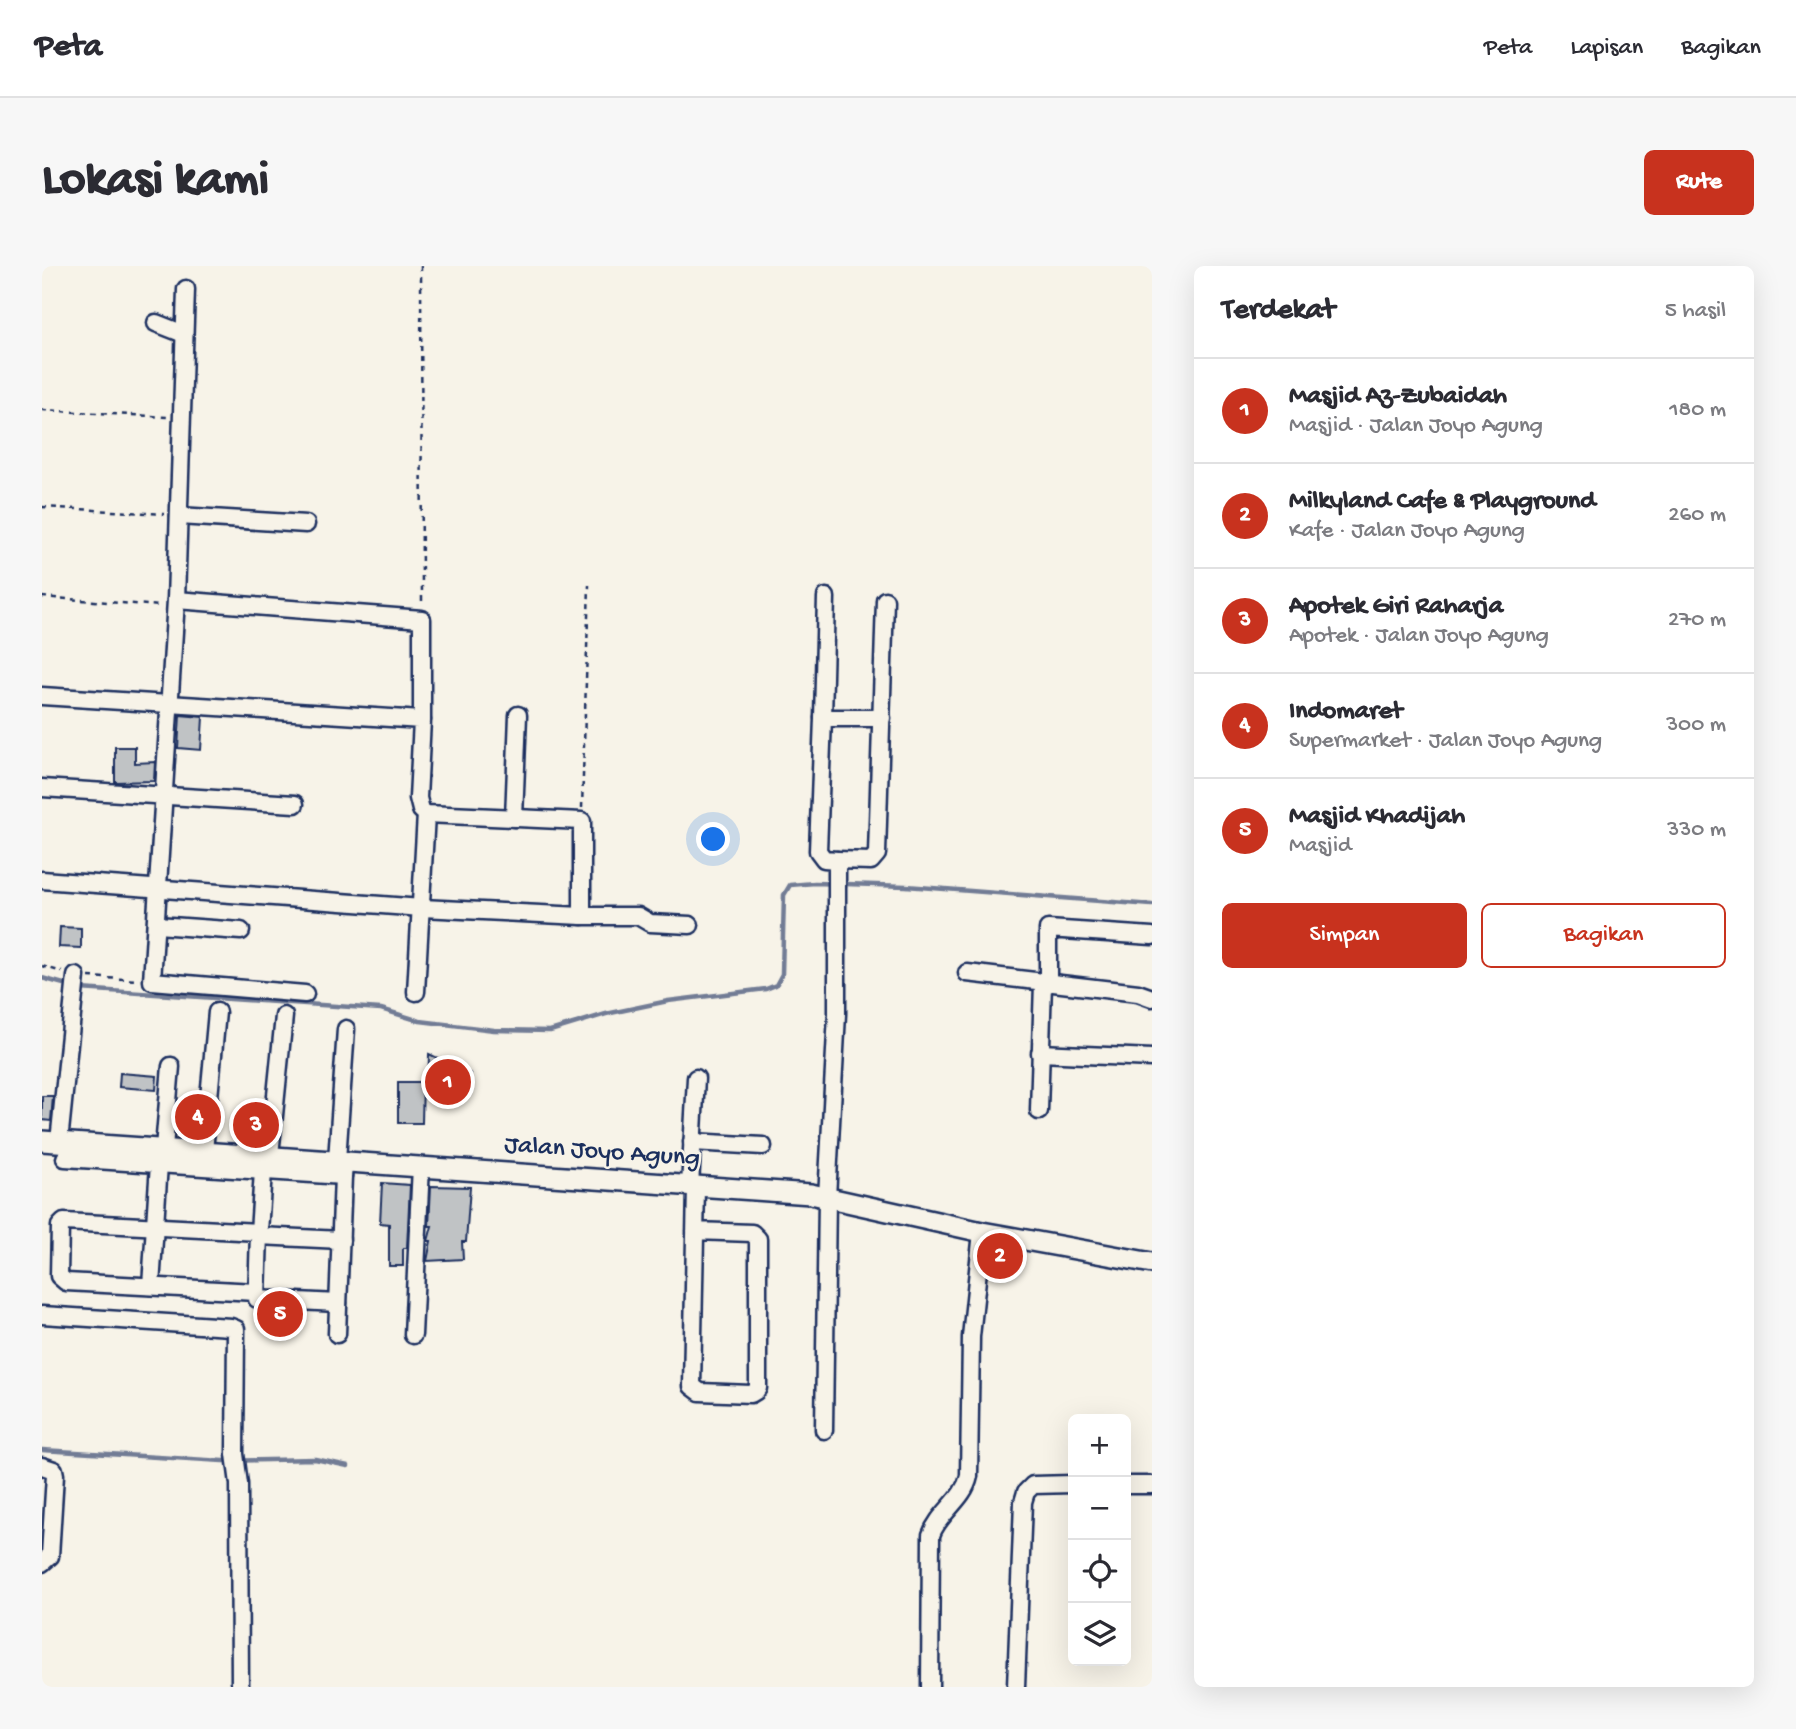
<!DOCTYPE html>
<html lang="id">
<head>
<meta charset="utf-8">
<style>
  :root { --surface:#fff; --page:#f7f7f7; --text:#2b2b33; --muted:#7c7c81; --line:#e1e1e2; --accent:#c8321e }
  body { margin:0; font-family:"Gochi Hand",sans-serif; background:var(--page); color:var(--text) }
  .controls { position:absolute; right:21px; bottom:21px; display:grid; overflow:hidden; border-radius:10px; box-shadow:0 7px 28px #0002 }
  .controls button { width:63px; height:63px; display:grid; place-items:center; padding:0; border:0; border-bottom:2px solid var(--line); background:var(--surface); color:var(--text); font:35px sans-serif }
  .you { position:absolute; left:672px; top:574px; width:24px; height:24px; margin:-18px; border:5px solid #fff; border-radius:50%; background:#1a73e8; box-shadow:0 0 0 10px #1a73e833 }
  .badge { display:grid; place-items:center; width:46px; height:46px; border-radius:50%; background:var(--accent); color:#fff; font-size:23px; font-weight:700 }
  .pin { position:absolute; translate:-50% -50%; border:4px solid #fff; box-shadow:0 2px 7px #0006 }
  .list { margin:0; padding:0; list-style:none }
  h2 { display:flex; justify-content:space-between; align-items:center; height:91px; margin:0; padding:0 28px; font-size:30px }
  h2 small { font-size:23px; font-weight:400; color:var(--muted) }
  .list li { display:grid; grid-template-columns:46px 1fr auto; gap:21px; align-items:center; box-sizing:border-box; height:105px; padding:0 28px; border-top:2px solid var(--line) }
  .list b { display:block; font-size:26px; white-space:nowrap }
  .list p { margin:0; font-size:23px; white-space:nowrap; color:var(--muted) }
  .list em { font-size:23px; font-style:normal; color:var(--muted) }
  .actions { display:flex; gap:14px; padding:21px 28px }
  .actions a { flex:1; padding:16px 0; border:2px solid var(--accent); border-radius:10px; text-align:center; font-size:24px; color:var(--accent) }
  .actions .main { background:var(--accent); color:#fff }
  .icon { flex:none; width:38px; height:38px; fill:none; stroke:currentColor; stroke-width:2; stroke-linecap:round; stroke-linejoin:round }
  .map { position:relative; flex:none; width:1110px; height:1421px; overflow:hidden; border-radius:10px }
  header { display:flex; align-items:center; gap:42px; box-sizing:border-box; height:98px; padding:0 35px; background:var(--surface); border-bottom:2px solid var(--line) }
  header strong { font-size:33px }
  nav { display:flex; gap:38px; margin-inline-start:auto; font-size:24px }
  .intro { display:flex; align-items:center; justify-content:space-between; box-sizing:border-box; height:168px; padding:0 42px }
  h1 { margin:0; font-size:49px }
  .button { padding:18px 32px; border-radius:10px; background:var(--accent); color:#fff; font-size:24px; font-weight:700 }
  main { display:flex; gap:42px; padding:0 42px }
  aside { flex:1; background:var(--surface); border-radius:10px; box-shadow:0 7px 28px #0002 }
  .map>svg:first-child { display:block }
</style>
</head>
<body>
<header>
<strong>Peta</strong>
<nav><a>Peta</a><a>Lapisan</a><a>Bagikan</a></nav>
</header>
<div class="intro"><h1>Lokasi kami</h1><a class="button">Rute</a></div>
<main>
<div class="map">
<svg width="1110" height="1421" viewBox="0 0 1110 1421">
  <rect width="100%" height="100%" fill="#f7f3e8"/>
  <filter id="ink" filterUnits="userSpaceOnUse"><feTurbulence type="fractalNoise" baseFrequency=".0143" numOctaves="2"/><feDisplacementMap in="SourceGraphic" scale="14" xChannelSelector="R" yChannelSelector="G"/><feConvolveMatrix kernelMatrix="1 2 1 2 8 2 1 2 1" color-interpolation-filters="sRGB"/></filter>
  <g filter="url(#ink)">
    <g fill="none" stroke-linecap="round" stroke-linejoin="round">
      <g stroke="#727c95" stroke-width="4.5">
        <path d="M0,712L29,720"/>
        <path d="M38,723L339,743L378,755L452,764L508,765L564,748L626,735L724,723L734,719L740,708L742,629L748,619L773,617L864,620L1110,639"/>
        <path d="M0,1184L181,1195L273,1193L306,1200"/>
      </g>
    </g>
    <g fill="#c0c3c5" stroke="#1b2f5e" stroke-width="2">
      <path d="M138,449L161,451L159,484L136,482Z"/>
      <path d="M73,481H93V497L113,496L112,515L73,516Z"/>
      <path d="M18,661L39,662V682L17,681Z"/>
      <path d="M387,788L429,808L416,838L386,824Z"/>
      <path d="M78,807L115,810L114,824L77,821Z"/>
      <path d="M356,816H381L380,857H356Z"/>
      <path d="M0,830H11L9,855L0,854Z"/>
      <path d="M340,917L368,919L365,982H361V1000H347V958L338,957Z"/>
      <path d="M389,920L428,921L424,976H420L421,993L385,995L389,975H386L390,960H387Z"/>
      <path d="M223,1044L253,1045L252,1056L223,1055Z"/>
    </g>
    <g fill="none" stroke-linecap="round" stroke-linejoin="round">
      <defs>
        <g id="minor">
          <path d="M144,23L134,334L110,715L263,728"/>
          <path d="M114,57L142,68"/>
          <path d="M137,250L264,258"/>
          <path d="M134,334L380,353V454"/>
          <path d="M0,430L380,454L376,532L379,544L384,548L540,555V650"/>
          <path d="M781,452L784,331"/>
          <path d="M0,522L253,538"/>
          <path d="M472,552L476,449"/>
          <path d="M795,594L829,595L835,588L843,334"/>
          <path d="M0,614L380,642L540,650H596L608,657L648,659"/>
          <path d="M115,659L199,665"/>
          <path d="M925,707L1096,727L1110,732"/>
          <path d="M1006,718V663L1110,670"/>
          <path d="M374,726L384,548"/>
          <path d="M998,787L1110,792"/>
          <path d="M997,845L1001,717"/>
          <path d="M17,876L34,710"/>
          <path d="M650,876L721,880"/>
          <path d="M122,882L129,800"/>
          <path d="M162,885L175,746"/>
          <path d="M228,889L242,750"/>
          <path d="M23,892L301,910L303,894"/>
          <path d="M295,894L304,763"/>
          <path d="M648,920L654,812"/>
          <path d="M653,965L710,967L716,973V1122L714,1125L709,1128L658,1126L650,1120C651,1054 653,987 654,921"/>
          <path d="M217,966L221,905"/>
          <path d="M217,970L299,974"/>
          <path d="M109,1020L117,898"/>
          <path d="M214,1026L24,1016L17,1010L18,960L22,956L217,966L215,1033L296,1037"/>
          <path d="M0,1049L189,1061L194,1063L193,1188L197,1218L198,1421"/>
          <path d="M295,1068L301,910"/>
          <path d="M371,1069L379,900"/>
          <path d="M782,1164L785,931L795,748V594L782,593L776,585L781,452H840"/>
          <path d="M0,1200L12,1204L13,1209L8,1290L0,1297"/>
          <path d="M1084,1219H1110"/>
          <path d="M888,1421L889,1269C897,1246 922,1234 927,1210L929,1071L940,966"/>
          <path d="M974,1421L981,1236L984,1226L991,1219L1031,1218"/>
        </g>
        <path id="major" d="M0,875L769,928L940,966L1110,997"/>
      </defs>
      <use href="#minor" stroke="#1b2f5e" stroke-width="21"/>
      <use href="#major" stroke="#1b2f5e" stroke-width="24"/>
      <g stroke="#1b2f5e" stroke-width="2.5" stroke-dasharray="5 5" stroke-linecap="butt">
        <path d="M379,0L380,340"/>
        <path d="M0,144L126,151"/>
        <path d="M0,241L122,248"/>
        <path d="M0,331L119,340"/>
        <path d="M540,542L547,319"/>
        <path d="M0,700L20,706"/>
        <path d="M47,711L97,714"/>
      </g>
      <use href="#minor" stroke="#f7f3e8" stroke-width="16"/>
      <use href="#major" stroke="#f7f3e8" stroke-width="19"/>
    </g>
  </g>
  <g text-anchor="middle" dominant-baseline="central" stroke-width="5" stroke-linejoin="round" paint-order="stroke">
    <g font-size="26" fill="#1b2f5e" stroke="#f7f3e8">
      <text transform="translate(560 887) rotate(4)">Jalan Joyo Agung</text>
    </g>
  </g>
</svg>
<div class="controls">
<button>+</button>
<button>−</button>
<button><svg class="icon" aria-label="locate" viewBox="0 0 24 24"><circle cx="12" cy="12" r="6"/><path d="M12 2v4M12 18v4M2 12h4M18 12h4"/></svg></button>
<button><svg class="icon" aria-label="layers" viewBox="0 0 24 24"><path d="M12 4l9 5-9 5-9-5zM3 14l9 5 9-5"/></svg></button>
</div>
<div class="you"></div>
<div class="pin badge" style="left:406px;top:816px">1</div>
<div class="pin badge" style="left:958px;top:990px">2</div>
<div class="pin badge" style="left:214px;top:859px">3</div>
<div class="pin badge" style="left:156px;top:851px">4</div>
<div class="pin badge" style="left:238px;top:1048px">5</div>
</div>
<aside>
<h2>Terdekat<small>5 hasil</small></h2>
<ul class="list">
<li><span class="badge">1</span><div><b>Masjid Az-Zubaidah</b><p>Masjid · Jalan Joyo Agung</p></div><em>180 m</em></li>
<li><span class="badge">2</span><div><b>Milkyland Cafe &amp; Playground</b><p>Kafe · Jalan Joyo Agung</p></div><em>260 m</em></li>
<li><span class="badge">3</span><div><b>Apotek Giri Raharja</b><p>Apotek · Jalan Joyo Agung</p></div><em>270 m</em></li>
<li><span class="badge">4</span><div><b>Indomaret</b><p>Supermarket · Jalan Joyo Agung</p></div><em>300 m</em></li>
<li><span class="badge">5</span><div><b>Masjid Khadijah</b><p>Masjid</p></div><em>330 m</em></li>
</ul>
<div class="actions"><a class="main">Simpan</a><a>Bagikan</a></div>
</aside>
</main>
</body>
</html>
